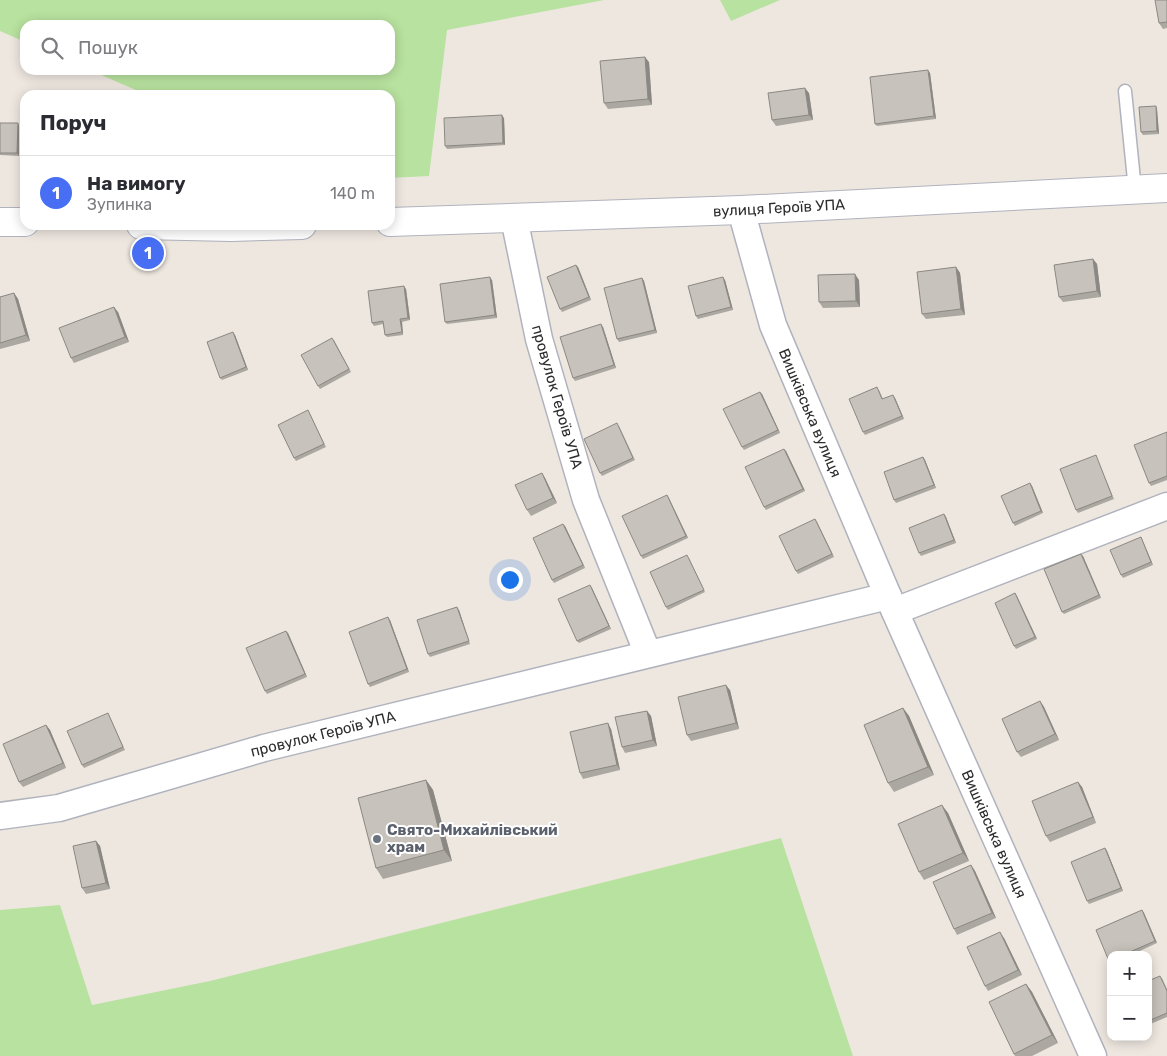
<!DOCTYPE html>
<html lang="uk">
<head>
<meta charset="utf-8">
<style>
  :root { --surface:#fff; --page:#f7f7f7; --text:#2b2b33; --muted:#7c7c81; --line:#e1e1e2; --accent:#476ef3 }
  body { margin:0; font-family:Rubik,sans-serif; background:var(--page); color:var(--text) }
  .controls { position:absolute; right:15px; bottom:15px; display:grid; overflow:hidden; border-radius:10px; box-shadow:0 2px 12px #0003 }
  .controls button { width:45px; height:45px; display:grid; place-items:center; padding:0; border:0; border-bottom:1px solid var(--line); background:var(--surface); color:var(--text); font:25px sans-serif }
  .you { position:absolute; left:509px; top:579px; width:18px; height:18px; margin:-12px; border:4px solid #fff; border-radius:50%; background:#1a73e8; box-shadow:0 0 0 8px #1a73e833 }
  .badge { display:grid; place-items:center; width:32px; height:32px; border-radius:50%; background:var(--accent); color:#fff; font-size:16px; font-weight:700 }
  .pin { position:absolute; translate:-50% -50%; border:2px solid #fff; box-shadow:0 1px 5px #0006 }
  .list { margin:0; padding:0; list-style:none }
  h2 { display:flex; justify-content:space-between; align-items:center; height:65px; margin:0; padding:0 20px; font-size:21px }
  h2 small { font-size:16px; font-weight:400; color:var(--muted) }
  .list li { display:grid; grid-template-columns:32px 1fr auto; gap:15px; align-items:center; box-sizing:border-box; height:75px; padding:0 20px; border-top:1px solid var(--line) }
  .list b { display:block; font-size:19px; white-space:nowrap }
  .list p { margin:0; font-size:16px; white-space:nowrap; color:var(--muted) }
  .list em { font-size:16px; font-style:normal; color:var(--muted) }
  .icon { flex:none; width:28px; height:28px; fill:none; stroke:currentColor; stroke-width:2; stroke-linecap:round; stroke-linejoin:round }
  .map { position:relative; flex:none; width:1167px; height:1056px; overflow:hidden }
  .search { position:absolute; background:var(--surface); box-shadow:0 2px 12px #0003; left:20px; top:20px; width:375px; height:55px; display:flex; align-items:center; gap:12px; box-sizing:border-box; padding:0 18px; border-radius:15px; color:var(--muted); font-size:19px }
  .panel { position:absolute; background:var(--surface); box-shadow:0 2px 12px #0003; left:20px; top:90px; width:375px; height:140px; border-radius:15px }
  .map>svg:first-child { display:block }
</style>
</head>
<body>
<div class="map">
<svg width="1167" height="1056" viewBox="0 0 1167 1056">
  <rect width="100%" height="100%" fill="#eee7e0"/>
  <g fill="#b8e29f">
    <path d="M0,0H604L447,30L429,176L390,178V95H147L90,70H390V25H25V42L0,31Z"/>
    <path d="M720,0H780L731,21Z"/>
    <path d="M781,838L853,1056H0V910L60,905L92,1005L210,981Z"/>
  </g>
  <g fill="none" stroke-linecap="round" stroke-linejoin="round">
    <defs>
      <path id="service" d="M1125,91L1135,190"/>
      <g id="minor">
        <path d="M741,210L773,325L888,596L1093,1056"/>
        <path d="M514,218L539,339L586,500L648,654"/>
        <path d="M895,611L1167,506"/>
        <path d="M0,816L59,808L264,748L888,596"/>
      </g>
      <g id="tertiary">
        <path d="M0,222H25"/>
        <path d="M390,222L741,210L1167,188"/>
        <path d="M141,225L231,227L302,225"/>
      </g>
    </defs>
    <use href="#service" stroke="#b0b3bd" stroke-width="15"/>
    <use href="#minor" stroke="#b0b3bd" stroke-width="29"/>
    <use href="#tertiary" stroke="#b0b3bd" stroke-width="30"/>
    <use href="#service" stroke="#fff" stroke-width="12"/>
    <use href="#minor" stroke="#fff" stroke-width="26"/>
    <use href="#tertiary" stroke="#fff" stroke-width="28"/>
  </g>
  <g fill="#aba7a1">
    <path d="M1167,0V28L1163,29L1159,23Z"/>
    <path d="M649,62L652,105L608,109L604,103Z"/>
    <path d="M930,73L936,119L877,126L875,124Z"/>
    <path d="M809,93L813,120L776,126L772,120Z"/>
    <path d="M1156,106L1157,109L1159,134L1143,135L1141,132Z"/>
    <path d="M504,118L505,145L447,149L445,146Z"/>
    <path d="M0,123H18L19,126V156L0,155Z"/>
    <path d="M1093,259L1097,264L1101,297L1063,302L1059,297Z"/>
    <path d="M578,267L591,300L562,312L560,309Z"/>
    <path d="M956,267L960,273L965,315L926,319L922,314Z"/>
    <path d="M642,278L644,281L657,333L619,342L617,339Z"/>
    <path d="M492,280L497,318L447,324L445,322Z"/>
    <path d="M725,280L733,310L698,319L696,316Z"/>
    <path d="M859,280L860,307L823,308L819,302Z"/>
    <path d="M406,289L410,320L402,322L403,335L387,337L385,335L383,324L374,326L372,323Z"/>
    <path d="M14,293L18,299L30,341L0,349V297Z"/>
    <path d="M118,312L129,342L74,363L71,358Z"/>
    <path d="M603,327L616,368L575,381L573,378Z"/>
    <path d="M235,335L248,370L222,380L220,378Z"/>
    <path d="M334,340L351,372L320,389L318,386Z"/>
    <path d="M879,390L883,399L895,398L904,419L865,435L863,432Z"/>
    <path d="M762,394L780,433L744,450L742,447Z"/>
    <path d="M308,410L326,447L296,461L294,458Z"/>
    <path d="M619,426L635,460L602,476L600,473Z"/>
    <path d="M1167,432V480L1151,486L1149,483Z"/>
    <path d="M786,451L805,491L766,510L764,507Z"/>
    <path d="M1096,455L1097,458L1114,499L1078,513L1076,510Z"/>
    <path d="M923,457L925,460L936,488L896,503L894,500Z"/>
    <path d="M542,473L545,478L557,503L531,516L527,510Z"/>
    <path d="M1030,483L1032,486L1043,513L1015,526L1013,523Z"/>
    <path d="M667,495L688,538L643,559L641,556Z"/>
    <path d="M944,514L946,517L956,543L921,556L919,553Z"/>
    <path d="M815,519L834,557L798,574L796,571Z"/>
    <path d="M565,526L585,568L554,583L552,580Z"/>
    <path d="M1141,537L1142,539L1153,565L1123,578L1121,575Z"/>
    <path d="M1083,556L1101,598L1064,614L1062,612Z"/>
    <path d="M689,558L705,592L668,610L666,607Z"/>
    <path d="M592,588L611,629L579,643L577,641Z"/>
    <path d="M1015,593L1037,639L1016,649L1014,646Z"/>
    <path d="M459,610L470,644L430,657L428,654Z"/>
    <path d="M390,620L409,672L370,687L368,684Z"/>
    <path d="M288,633L307,677L267,694L265,691Z"/>
    <path d="M730,690L739,729L691,741L687,735Z"/>
    <path d="M1040,701L1044,707L1059,740L1021,757L1017,752Z"/>
    <path d="M903,708L909,716L934,775L894,792L888,783Z"/>
    <path d="M647,711L651,716L657,746L625,753L622,747Z"/>
    <path d="M108,713L125,750L84,768L82,765Z"/>
    <path d="M46,725L50,730L66,768L23,787L19,782Z"/>
    <path d="M611,729L620,770L583,779L580,773Z"/>
    <path d="M426,780L433,790L452,861L383,879L376,868Z"/>
    <path d="M1078,782L1082,787L1096,823L1050,842L1046,836Z"/>
    <path d="M948,813L969,861L924,880L919,872Z"/>
    <path d="M96,841L100,846L110,889L86,894L82,888Z"/>
    <path d="M1105,848L1107,851L1123,891L1089,904L1087,901Z"/>
    <path d="M971,865L975,871L996,918L957,935L954,929Z"/>
    <path d="M1142,910L1144,913L1157,943L1131,955H1111V963L1096,930Z"/>
    <path d="M1004,938L1022,975L988,991L985,986Z"/>
    <path d="M1162,978L1167,989V1017L1148,1025V981Z"/>
    <path d="M1026,984L1032,992L1058,1043L1032,1056H1015L1014,1054Z"/>
  </g>
  <g fill="#8b8883">
    <path d="M645,57L649,62L652,105L648,99Z"/>
    <path d="M928,70L930,73L936,119L934,116Z"/>
    <path d="M805,88L809,93L813,120L809,115Z"/>
    <path d="M1156,106L1157,109L1159,134L1157,131Z"/>
    <path d="M502,115L504,118L505,145L503,143Z"/>
    <path d="M18,123L19,126V156L17,153Z"/>
    <path d="M1093,259L1097,264L1101,297L1097,291Z"/>
    <path d="M576,265L578,267L591,300L589,297Z"/>
    <path d="M956,267L960,273L965,315L961,309Z"/>
    <path d="M855,274L859,280L860,307L856,301Z"/>
    <path d="M490,277L492,280L497,318L495,315Z"/>
    <path d="M723,277L725,280L733,310L731,307Z"/>
    <path d="M642,278L644,281L657,333L655,330Z"/>
    <path d="M404,286L406,289L410,320L408,318Z"/>
    <path d="M14,293L18,299L30,341L26,335Z"/>
    <path d="M114,307L118,312L129,342L125,337Z"/>
    <path d="M400,319L402,322L403,335L402,332Z"/>
    <path d="M601,324L603,327L616,368L614,365Z"/>
    <path d="M233,332L235,335L248,370L246,367Z"/>
    <path d="M760,392L762,394L780,433L778,430Z"/>
    <path d="M893,395L895,398L904,419L902,416Z"/>
    <path d="M784,449L786,451L805,491L803,489Z"/>
    <path d="M923,457L925,460L936,488L934,485Z"/>
    <path d="M542,473L545,478L557,503L553,498Z"/>
    <path d="M1030,483L1032,486L1043,513L1041,511Z"/>
    <path d="M667,495L669,498L688,538L686,536Z"/>
    <path d="M944,514L946,517L956,543L954,540Z"/>
    <path d="M815,519L817,522L834,557L832,554Z"/>
    <path d="M563,524L565,526L585,568L583,565Z"/>
    <path d="M1141,537L1142,539L1153,565L1151,562Z"/>
    <path d="M1081,554L1083,556L1101,598L1099,595Z"/>
    <path d="M590,585L592,588L611,629L609,626Z"/>
    <path d="M1015,593L1017,596L1037,639L1035,637Z"/>
    <path d="M457,607L459,610L470,644L469,641Z"/>
    <path d="M388,617L390,620L409,672L407,669Z"/>
    <path d="M286,631L288,633L307,677L305,674Z"/>
    <path d="M726,685L730,690L739,729L736,723Z"/>
    <path d="M1040,701L1044,707L1059,740L1055,734Z"/>
    <path d="M903,708L909,716L934,775L928,767Z"/>
    <path d="M647,711L651,716L657,746L653,740Z"/>
    <path d="M608,723L611,729L620,770L617,765Z"/>
    <path d="M46,725L50,730L66,768L63,763Z"/>
    <path d="M426,780L433,790L452,861L444,850Z"/>
    <path d="M1078,782L1082,787L1096,823L1093,817Z"/>
    <path d="M942,805L948,813L969,861L963,853Z"/>
    <path d="M96,841L100,846L110,889L106,883Z"/>
    <path d="M1105,848L1107,851L1123,891L1121,888Z"/>
    <path d="M971,865L975,871L996,918L992,913Z"/>
    <path d="M1142,910L1144,913L1157,943L1155,941Z"/>
    <path d="M1000,932L1004,938L1022,975L1018,970Z"/>
    <path d="M1026,984L1032,992L1058,1043L1052,1035Z"/>
  </g>
  <g fill="#c7c2bb" stroke="#8b8883">
    <path d="M1155,0H1167V22L1159,23Z"/>
    <path d="M645,57L648,99L604,103L600,61Z"/>
    <path d="M928,70L934,116L875,124L870,77Z"/>
    <path d="M805,88L809,115L772,120L768,93Z"/>
    <path d="M1156,106L1157,131L1141,132L1139,107Z"/>
    <path d="M502,115L503,143L445,146L444,118Z"/>
    <path d="M0,123H18L17,153H0Z"/>
    <path d="M1093,259L1097,291L1059,297L1054,265Z"/>
    <path d="M576,265L589,297L560,309L547,277Z"/>
    <path d="M956,267L961,309L922,314L917,272Z"/>
    <path d="M855,274L856,301L819,302L818,275Z"/>
    <path d="M490,277L495,315L445,322L440,284Z"/>
    <path d="M723,277L731,307L696,316L688,286Z"/>
    <path d="M642,278L655,330L617,339L604,288Z"/>
    <path d="M404,286L408,318L400,319L402,332L385,335L383,321L372,323L368,291Z"/>
    <path d="M14,293L26,335L0,343V297Z"/>
    <path d="M114,307L125,337L71,358L59,328Z"/>
    <path d="M601,324L614,365L573,378L560,337Z"/>
    <path d="M233,332L246,367L220,378L207,342Z"/>
    <path d="M332,338L349,369L318,386L301,355Z"/>
    <path d="M877,387L882,399L893,395L902,416L863,432L849,399Z"/>
    <path d="M760,392L778,430L742,447L723,409Z"/>
    <path d="M308,410L324,444L294,458L278,425Z"/>
    <path d="M617,423L633,458L600,473L584,439Z"/>
    <path d="M1167,432V476L1149,483L1134,445Z"/>
    <path d="M784,449L803,489L764,507L745,467Z"/>
    <path d="M1096,455L1112,496L1076,510L1060,469Z"/>
    <path d="M923,457L934,485L894,500L884,472Z"/>
    <path d="M542,473L553,498L527,510L515,485Z"/>
    <path d="M1030,483L1041,511L1013,523L1001,496Z"/>
    <path d="M667,495L686,536L641,556L622,516Z"/>
    <path d="M944,514L954,540L919,553L909,528Z"/>
    <path d="M815,519L832,554L796,571L779,536Z"/>
    <path d="M563,524L583,565L552,580L533,538Z"/>
    <path d="M1141,537L1151,562L1121,575L1110,550Z"/>
    <path d="M1081,554L1099,595L1062,612L1044,569Z"/>
    <path d="M687,555L704,590L666,607L650,572Z"/>
    <path d="M590,585L609,626L577,641L558,599Z"/>
    <path d="M1015,593L1035,637L1014,646L995,603Z"/>
    <path d="M457,607L469,641L428,654L417,620Z"/>
    <path d="M388,617L407,669L368,684L349,632Z"/>
    <path d="M286,631L305,674L265,691L246,648Z"/>
    <path d="M726,685L736,723L687,735L678,697Z"/>
    <path d="M1040,701L1055,734L1017,752L1002,719Z"/>
    <path d="M903,708L928,767L888,783L864,725Z"/>
    <path d="M647,711L653,740L622,747L615,717Z"/>
    <path d="M108,713L123,747L82,765L67,731Z"/>
    <path d="M608,723L617,765L580,773L570,732Z"/>
    <path d="M46,725L63,763L19,782L3,744Z"/>
    <path d="M426,780L444,850L376,868L358,798Z"/>
    <path d="M1078,782L1093,817L1046,836L1032,801Z"/>
    <path d="M942,805L963,853L919,872L898,824Z"/>
    <path d="M96,841L106,883L82,888L73,846Z"/>
    <path d="M1105,848L1121,888L1087,901L1071,862Z"/>
    <path d="M971,865L992,913L954,929L933,882Z"/>
    <path d="M1142,910L1155,941L1123,955H1111V960L1109,961L1096,930Z"/>
    <path d="M1000,932L1018,970L985,986L967,947Z"/>
    <path d="M1160,976L1167,991V1013L1148,1021V981Z"/>
    <path d="M1026,984L1052,1035L1014,1054L989,1002Z"/>
  </g>
  <circle fill="#6b7280" stroke="#fff" stroke-width="2" cx="377" cy="839" r="5"/>
  <g text-anchor="middle" dominant-baseline="central" stroke-width="4" stroke-linejoin="round" paint-order="stroke">
    <g font-size="15" fill="#2d2d2d" stroke="#fff">
      <text transform="translate(779 208) rotate(-3)">вулиця Героїв УПА</text>
      <text transform="translate(557 397) rotate(74)">провулок Героїв УПА</text>
      <text transform="translate(810 413) rotate(67)">Вишківська вулиця</text>
      <text transform="translate(323 734) rotate(-14)">провулок Героїв УПА</text>
      <text transform="translate(994 834) rotate(66)">Вишківська вулиця</text>
    </g>
    <g font-size="15" font-weight="bold" fill="#5b616d" stroke="#fff" text-anchor="start">
      <text x="387" y="830">Свято-Михайлівський<tspan x="387" dy="17">храм</tspan></text>
    </g>
  </g>
</svg>
<div class="controls">
<button>+</button>
<button>−</button>
</div>
<div class="you"></div>
<div class="pin badge" style="left:148px;top:253px">1</div>
<div class="search"><svg class="icon" aria-label="search" viewBox="0 0 24 24"><circle cx="10" cy="10" r="6"/><path d="M15 15l6 6"/></svg>Пошук</div>
<section class="panel">
<h2>Поруч<small></small></h2>
<ul class="list">
<li><span class="badge">1</span><div><b>На вимогу</b><p>Зупинка</p></div><em>140 m</em></li>
</ul>
</section>
</div>
</body>
</html>
